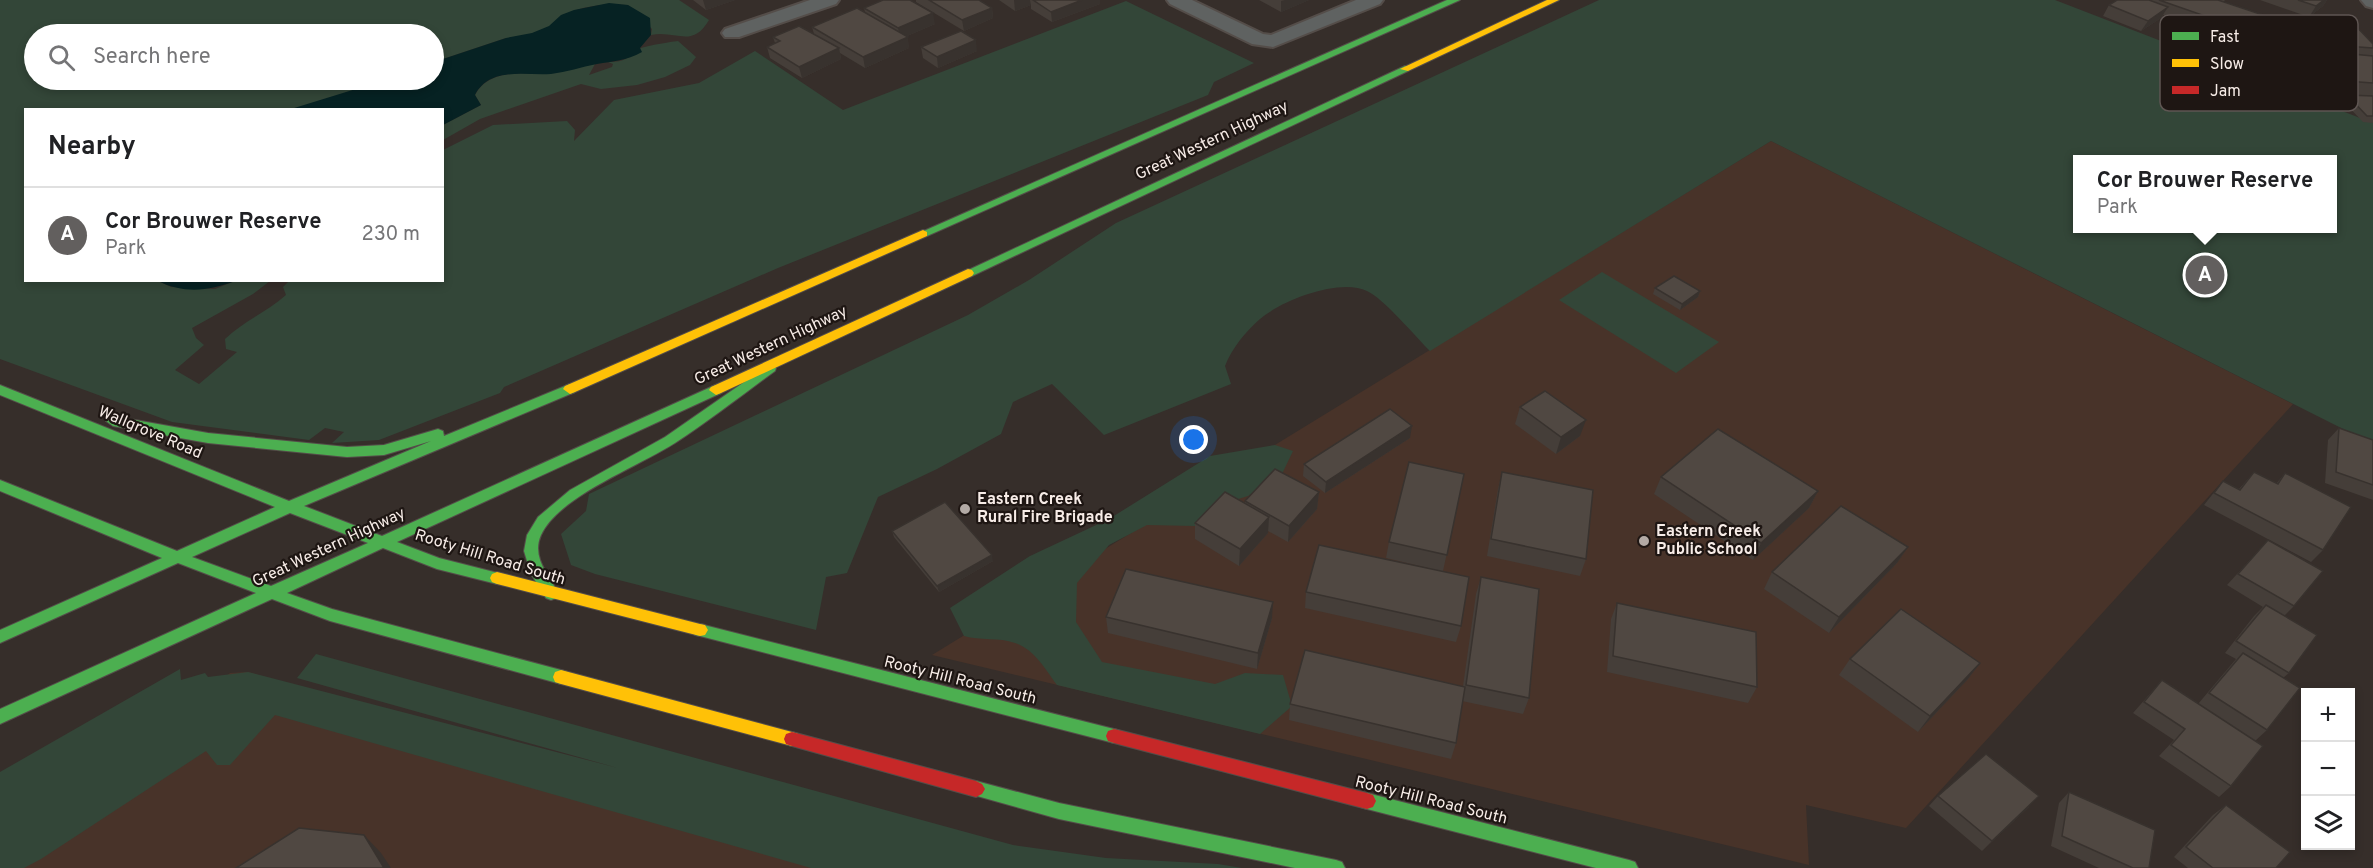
<!DOCTYPE html>
<html lang="en">
<head>
<meta charset="utf-8">
<style>
  :root { --surface:#fff; --page:#f6f6f6; --text:#202124; --muted:#757577; --line:#e0e0e0; --accent:#625f5e }
  body { margin:0; font-family:Overpass,sans-serif; background:var(--page); color:var(--text) }
  .controls { position:absolute; right:18px; bottom:18px; display:grid; overflow:hidden; border-radius:0px; box-shadow:0 3px 9px #0003 }
  .controls button { width:54px; height:54px; display:grid; place-items:center; padding:0; border:0; border-bottom:2px solid var(--line); background:var(--surface); color:var(--text); font:30px sans-serif }
  .you { position:absolute; left:1194px; top:440px; width:21px; height:21px; margin:-15px; border:4px solid #fff; border-radius:50%; background:#1a73e8; box-shadow:0 0 0 9px #1a73e833 }
  .badge { display:grid; place-items:center; width:39px; height:39px; border-radius:50%; background:var(--accent); color:#fff; font-size:20px; font-weight:700 }
  .pin { position:absolute; translate:-50% -50%; border:3px solid #fff; box-shadow:0 2px 6px #0006 }
  .popup { position:absolute; left:2073px; top:155px; width:264px; height:78px; box-sizing:border-box; display:grid; place-content:center; border-radius:0px; background:var(--surface); filter:drop-shadow(0 2px 4px #0005); font-size:20px; white-space:nowrap; color:var(--muted) }
  .popup b { font-size:22px; color:var(--text) }
  .popup::after { content:''; position:absolute; left:50%; top:100%; margin-left:-12px; border:12px solid transparent; border-top-color:var(--surface) }
  .list { margin:0; padding:0; list-style:none }
  h2 { display:flex; justify-content:space-between; align-items:center; height:78px; margin:0; padding:0 24px; font-size:26px }
  h2 small { font-size:20px; font-weight:400; color:var(--muted) }
  .list li { display:grid; grid-template-columns:39px 1fr auto; gap:18px; align-items:center; box-sizing:border-box; height:96px; padding:0 24px; border-top:2px solid var(--line) }
  .list b { display:block; font-size:22px; white-space:nowrap }
  .list p { margin:0; font-size:20px; white-space:nowrap; color:var(--muted) }
  .list em { font-size:20px; font-style:normal; color:var(--muted) }
  .icon { flex:none; width:33px; height:33px; fill:none; stroke:currentColor; stroke-width:2; stroke-linecap:round; stroke-linejoin:round }
  .map { position:relative; flex:none; width:2373px; height:868px; overflow:hidden }
  .search { position:absolute; background:var(--surface); box-shadow:0 3px 9px #0003; left:24px; top:24px; width:420px; height:66px; display:flex; align-items:center; gap:15px; box-sizing:border-box; padding:0 21px; border-radius:33px; color:var(--muted); font-size:22px }
  .panel { position:absolute; background:var(--surface); box-shadow:0 3px 9px #0003; left:24px; top:108px; width:420px; height:174px; border-radius:0px }
  .map>svg:first-child { display:block }
</style>
</head>
<body>
<div class="map">
<svg width="2373" height="868" viewBox="0 0 2373 868">
  <rect width="100%" height="100%" fill="#362e2a"/>
  <g fill="#483329">
    <path d="M1771,141L2293,404L1906,828L1806,805L1809,865L932,655Z"/>
    <path d="M248,672L932,868H0L230,673Z"/>
  </g>
  <g fill="#334638" fill-rule="evenodd">
    <path d="M0,0H679L709,20C692,49 677,30 651,35L652,29L628,5C602,3 569,6 551,26L605,58L595,64L589,75L612,67L613,64L608,62C627,62 626,58 639,49C644,46 670,42 678,41L696,57L690,65L665,77L637,85L601,89L581,84L480,119L443,140V125L481,105L475,95C488,69 523,73 548,74L506,38L434,62V34H34V80H388L346,110H26V280L158,281L171,287L215,289L235,281H270L253,294L192,328L196,338L204,345L175,370L199,384L237,352L226,349L225,339C244,321 267,312 286,295L283,287L289,281L442,280L443,150L493,125L567,121L575,130L574,141L614,100L699,83L755,51L843,110L1126,1L1254,63L1214,82L1208,95L778,268L504,387L500,393L379,440L332,443L344,432L325,428L309,440L172,422L0,359Z"/>
    <path d="M1599,0H2055L2373,123V444L1771,141L1430,351C1415,336 1383,298 1367,291C1340,278 1282,300 1260,319C1246,331 1232,348 1225,366L1231,384L1104,435L1052,384L1013,402L1001,434L937,469L878,497L847,573L826,577L816,630L595,574L571,565L561,534L586,511L589,494L968,315L1029,280L1116,223ZM2078,160H2332V228H2078Z"/>
    <path d="M1602,272L1719,342L1676,373L1559,300Z"/>
    <path d="M1275,445L1293,451L1282,474L1248,496L1209,508L1195,526L1147,525L1109,545L1077,583L1076,622L1102,662L1215,684L1245,673L1283,675L1292,706L1260,734L1057,685C1045,669 1035,650 1015,643C999,637 980,641 964,636L950,608L1030,556L1109,519L1210,456Z"/>
    <path d="M316,654L1013,845L1106,858L1218,864L1242,868H811L275,715L230,765H217L206,751L41,859L24,868H0V772L180,669L181,680L205,673L208,677L248,672L618,768L297,678Z"/>
  </g>
  <g fill="#062223">
    <path d="M609,3L628,5L650,18L651,35L640,48L642,52C626,61 613,61 597,64C581,67 567,72 551,74C525,76 490,66 475,95L481,105L443,125L442,110L291,109L385,80H434V62L506,38L532,33L549,26L561,15L574,10Z"/>
    <path d="M158,281H235C209,291 184,294 158,281Z"/>
  </g>
  <g fill="none" stroke-linecap="round" stroke-linejoin="round">
    <defs>
      <g id="street">
        <path d="M810,0H839L836,4L739,37H725L722,33L725,29Z"/>
        <path d="M1167,0H1192L1263,34L1271,35L1356,0H1383L1380,4L1273,47L1252,44L1170,4Z"/>
        <path d="M2361,0H2373V8L2366,6Z"/>
      </g>
      <g id="fast">
        <path d="M1447,0H1460L927,236H919L917,234Z"/>
        <path d="M1405,66L1408,67V71L972,276H964L962,273Z"/>
        <path d="M770,364L776,368L775,371C742,395 709,421 675,443C638,467 559,496 541,535C531,557 549,576 559,594L556,598L551,600L546,598L531,574L524,551L527,535L538,517L570,490L665,437Z"/>
        <path d="M570,384L577,389L575,392L304,506L382,536L711,387L716,385L723,390L721,393L397,542L439,558L502,574L504,578L502,582L497,584L437,569L383,548L287,593L332,609L561,670L567,672L569,677L567,682L561,684L330,621L272,599L0,724V709L256,593L178,563L0,643V630L162,558L0,491V480L177,551L275,507L0,395V385L289,501L431,441L384,455L347,457L208,443L113,426L106,421L113,416L208,433L347,447L384,445L438,429L443,431L444,436ZM290,513L368,543L271,586L192,557Z"/>
        <path d="M700,624L1114,729L1120,731L1122,736L1120,741L1114,743L700,636L695,635L692,630L695,625Z"/>
        <path d="M976,781L1059,803L1336,860L1342,862L1345,868H1295L1059,819L970,794L967,789L970,784Z"/>
        <path d="M1367,793L1629,860L1635,862L1638,868H1596L1367,809L1361,807L1358,801L1361,795Z"/>
      </g>
      <g id="slow">
        <path d="M1547,0H1559L1408,71L1400,69Z"/>
        <path d="M923,230L927,232V236L575,392L570,394L563,389L565,386Z"/>
        <path d="M968,269L972,270L974,273L972,276L721,393L716,395L709,390L711,387Z"/>
        <path d="M497,572L700,624L705,625L708,630L705,635L700,636L497,584L492,582L490,578L492,574Z"/>
        <path d="M561,670L792,732L798,734L800,739L798,744L792,746L561,684L555,682L553,677L555,672Z"/>
      </g>
      <g id="jam">
        <path d="M1114,729L1367,793L1373,795L1376,801L1373,807L1367,809L1114,743L1108,741L1106,736L1108,731Z"/>
        <path d="M792,732L976,781L982,784L985,789L982,794L976,797L792,746L786,744L784,739L786,734Z"/>
      </g>
    </defs>
    <use href="#street" stroke="#544d49" stroke-width="4"/>
    <use href="#fast" stroke="#544d49" stroke-width="2"/>
    <use href="#slow" stroke="#544d49" stroke-width="2"/>
    <use href="#jam" stroke="#544d49" stroke-width="2"/>
    <use href="#street" fill="#5f6261" fill-rule="evenodd"/>
    <use href="#fast" fill="#4caf50" fill-rule="evenodd"/>
    <use href="#slow" fill="#ffc107" fill-rule="evenodd"/>
    <use href="#jam" fill="#c62828" fill-rule="evenodd"/>
  </g>
  <g fill="#453e39">
    <path d="M693,0H735L706,10Z"/>
    <path d="M916,0H979L992,8L993,18L964,31L916,2Z"/>
    <path d="M999,0H1100V4L1052,22L1031,9V5L1015,11Z"/>
    <path d="M1259,0H1309L1281,12Z"/>
    <path d="M2117,0H2225L2223,2L2259,27L2241,42L2163,15L2161,18L2141,31L2103,16L2109,5Z"/>
    <path d="M2260,0H2327L2323,6L2309,17Z"/>
    <path d="M864,8L935,24L907,36L909,48L865,68L840,53L841,59L802,78L770,58L767,47L775,43L773,37L814,34L812,27L865,12Z"/>
    <path d="M2314,20L2373,44V123L2363,122L2343,101L2345,98L2335,97L2305,63L2309,56L2305,51L2310,43L2303,36Z"/>
    <path d="M921,47L977,51L938,68L923,58Z"/>
    <path d="M1655,288L1700,291L1698,297L1680,310L1653,294Z"/>
    <path d="M1520,407L1580,436L1556,454L1515,424Z"/>
    <path d="M2339,428L2373,440V500L2325,483L2328,440Z"/>
    <path d="M1410,438L1325,493L1303,476L1304,464Z"/>
    <path d="M1502,472L1586,559L1580,576L1487,556L1498,489Z"/>
    <path d="M2254,472L2276,484L2285,473L2323,550L2311,562L2204,505L2223,481L2239,489Z"/>
    <path d="M1464,474L1443,571L1461,626L1456,642L1305,608L1306,592L1428,568L1386,558L1389,542Z"/>
    <path d="M1661,477L1818,491L1809,508L1753,560L1654,494Z"/>
    <path d="M1319,492L1317,509L1288,542L1268,531V533L1239,566L1195,539V523L1245,503V501Z"/>
    <path d="M892,531L993,561L939,592L894,537Z"/>
    <path d="M2268,540L2294,606L2284,616L2289,673L2283,678L2267,730L2255,741L2231,786L2219,797L2159,756L2174,740L2133,713L2162,680L2198,704L2236,659L2225,653L2254,616L2263,607L2227,585Z"/>
    <path d="M1908,547L1897,563L1829,633L1764,589L1772,572Z"/>
    <path d="M1481,577L1529,698L1523,714L1462,701L1456,743L1451,759L1289,720L1290,704L1463,686L1476,594Z"/>
    <path d="M1617,603L1757,687L1748,703L1607,672L1611,619Z"/>
    <path d="M1106,617L1272,618L1257,669L1108,633Z"/>
    <path d="M1850,659L1980,663L1968,679L1918,732L1839,675Z"/>
    <path d="M2069,792L2149,868H2099L2051,846L2059,803Z"/>
    <path d="M1938,796L2029,807L1982,851L1929,806Z"/>
    <path d="M2226,805L2276,868H2188L2174,857L2213,815Z"/>
  </g>
  <g fill="#38322e">
    <path d="M703,0H735L706,10Z"/>
    <path d="M1014,0H1030L1031,5L1015,11Z"/>
    <path d="M1082,0H1100V4L1052,22L1051,12Z"/>
    <path d="M1285,0H1309L1281,12V1Z"/>
    <path d="M2324,0H2327L2323,6L2309,17L2316,6Z"/>
    <path d="M2168,7L2161,18L2141,31L2148,21Z"/>
    <path d="M992,8L993,18L964,31L962,20Z"/>
    <path d="M933,13L935,24L900,39L898,28Z"/>
    <path d="M2266,16L2259,27L2241,42L2248,31Z"/>
    <path d="M908,37L909,48L865,68L863,57Z"/>
    <path d="M976,40L977,51L938,68L937,57Z"/>
    <path d="M839,48L841,59L802,78L799,67Z"/>
    <path d="M1700,291L1698,297L1680,310L1682,304Z"/>
    <path d="M1586,420L1580,436L1556,454L1561,437Z"/>
    <path d="M1412,426L1410,438L1325,493L1326,482Z"/>
    <path d="M1818,491L1809,508L1753,560L1761,543Z"/>
    <path d="M1319,492L1317,509L1288,542L1289,526Z"/>
    <path d="M1269,517L1268,533L1239,566L1240,549Z"/>
    <path d="M1908,547L1897,563L1829,633L1839,617Z"/>
    <path d="M992,555L993,561L939,592L937,586Z"/>
    <path d="M1273,602L1272,618L1257,669L1258,653Z"/>
    <path d="M1980,663L1968,679L1918,732L1930,716Z"/>
    <path d="M2039,796L2029,807L1982,851L1992,841Z"/>
    <path d="M364,835L381,853L391,868H384Z"/>
  </g>
  <g fill="#504842" stroke="#38322e" stroke-width="1.5">
    <path d="M883,0H910L933,13L898,28L864,8Z"/>
    <path d="M929,0H979L992,8L962,20Z"/>
    <path d="M1033,0H1082L1051,12Z"/>
    <path d="M2117,0H2149L2168,7L2148,21L2109,5Z"/>
    <path d="M2159,0H2218L2266,16L2248,31Z"/>
    <path d="M2298,0H2324L2316,6Z"/>
    <path d="M857,8L908,37L863,57L812,27Z"/>
    <path d="M2314,20L2353,23L2373,44V48L2344,46L2352,54L2373,56V83L2346,81L2316,47L2327,48L2316,35L2329,36Z"/>
    <path d="M799,26L839,48L799,67L767,47L780,41L773,37Z"/>
    <path d="M961,31L976,40L937,57L921,47Z"/>
    <path d="M2347,95L2373,96V116H2367Z"/>
    <path d="M1674,276L1700,291L1682,304L1655,288Z"/>
    <path d="M1545,391L1586,420L1561,437L1520,407Z"/>
    <path d="M1390,409L1412,426L1326,482L1304,464Z"/>
    <path d="M2339,428L2373,440V485L2336,472Z"/>
    <path d="M1718,429L1818,491L1761,543L1661,477Z"/>
    <path d="M1409,462L1464,474L1447,555L1389,542Z"/>
    <path d="M1275,469L1319,492L1289,526L1245,501Z"/>
    <path d="M1502,472L1593,490L1586,559L1491,539Z"/>
    <path d="M2254,472L2278,484L2285,473L2351,507L2323,550L2214,493L2223,481L2240,490Z"/>
    <path d="M1225,492L1269,517L1240,549L1195,523Z"/>
    <path d="M945,502L992,555L937,586L892,531Z"/>
    <path d="M1841,506L1908,547L1839,617L1772,572Z"/>
    <path d="M2268,540L2323,571L2294,606L2238,574Z"/>
    <path d="M1319,545L1469,577L1461,626L1306,592Z"/>
    <path d="M1126,569L1273,602L1258,653L1106,617Z"/>
    <path d="M1481,577L1539,589L1529,698L1466,685Z"/>
    <path d="M1617,603L1756,632L1757,687L1613,656Z"/>
    <path d="M2266,605L2317,635L2289,673L2236,641Z"/>
    <path d="M1901,609L1980,663L1930,716L1850,659Z"/>
    <path d="M1305,650L1465,687L1456,743L1290,704Z"/>
    <path d="M2243,653L2300,688L2267,730L2209,693Z"/>
    <path d="M2162,680L2263,746L2231,786L2171,745L2185,729L2144,702Z"/>
    <path d="M1986,754L2039,796L1992,841L1938,796Z"/>
    <path d="M2069,792L2155,830L2149,868H2133L2062,836Z"/>
    <path d="M2226,805L2290,852L2276,868H2213L2186,847Z"/>
    <path d="M299,828L364,835L384,868H236Z"/>
  </g>
  <g fill="#b3aaa5" stroke="#1e1613" stroke-width="2">
    <circle cx="965" cy="509" r="6"/>
    <circle cx="1644" cy="541" r="6"/>
  </g>
  <g text-anchor="middle" dominant-baseline="central" stroke-width="4.5" stroke-linejoin="round" paint-order="stroke">
    <g font-size="16" fill="#f7ece7" stroke="#1e1613">
      <text transform="translate(1212 141) rotate(-25)">Great Western Highway</text>
      <text transform="translate(771 346) rotate(-25)">Great Western Highway</text>
      <text transform="translate(150 433) rotate(23)">Wallgrove Road</text>
      <text transform="translate(329 548) rotate(-25)">Great Western Highway</text>
      <text transform="translate(490 558) rotate(17)">Rooty Hill Road South</text>
      <text transform="translate(960 681) rotate(14)">Rooty Hill Road South</text>
      <text transform="translate(1431 801) rotate(14)">Rooty Hill Road South</text>
    </g>
    <g font-size="16" font-weight="bold" fill="#f7ece7" stroke="#1e1613" text-anchor="start">
      <text x="977" y="500">Eastern Creek<tspan x="977" dy="18">Rural Fire Brigade</tspan></text>
      <text x="1656" y="532">Eastern Creek<tspan x="1656" dy="18">Public School</tspan></text>
    </g>
  </g>
  <rect x="2160" y="15" width="198" height="96" rx="9" fill="#1e1613" stroke="#5f5653" stroke-width="1.5"/>
  <rect x="2172" y="32" width="27" height="8" fill="#4caf50"/>
  <rect x="2172" y="59" width="27" height="8" fill="#ffc107"/>
  <rect x="2172" y="86" width="27" height="8" fill="#c62828"/>
  <g font-size="16" fill="#f7ece7">
    <text x="2210" y="42">Fast</text>
    <text x="2210" y="69">Slow</text>
    <text x="2210" y="96">Jam</text>
  </g>
</svg>
<div class="controls">
<button>+</button>
<button>−</button>
<button><svg class="icon" aria-label="layers" viewBox="0 0 24 24"><path d="M12 4l9 5-9 5-9-5zM3 14l9 5 9-5"/></svg></button>
</div>
<div class="you"></div>
<div class="pin badge" style="left:2205px;top:275px">A</div>
<div class="popup"><b>Cor Brouwer Reserve</b>Park</div>
<div class="search"><svg class="icon" aria-label="search" viewBox="0 0 24 24"><circle cx="10" cy="10" r="6"/><path d="M15 15l6 6"/></svg>Search here</div>
<section class="panel">
<h2>Nearby<small></small></h2>
<ul class="list">
<li><span class="badge">A</span><div><b>Cor Brouwer Reserve</b><p>Park</p></div><em>230 m</em></li>
</ul>
</section>
</div>
</body>
</html>
